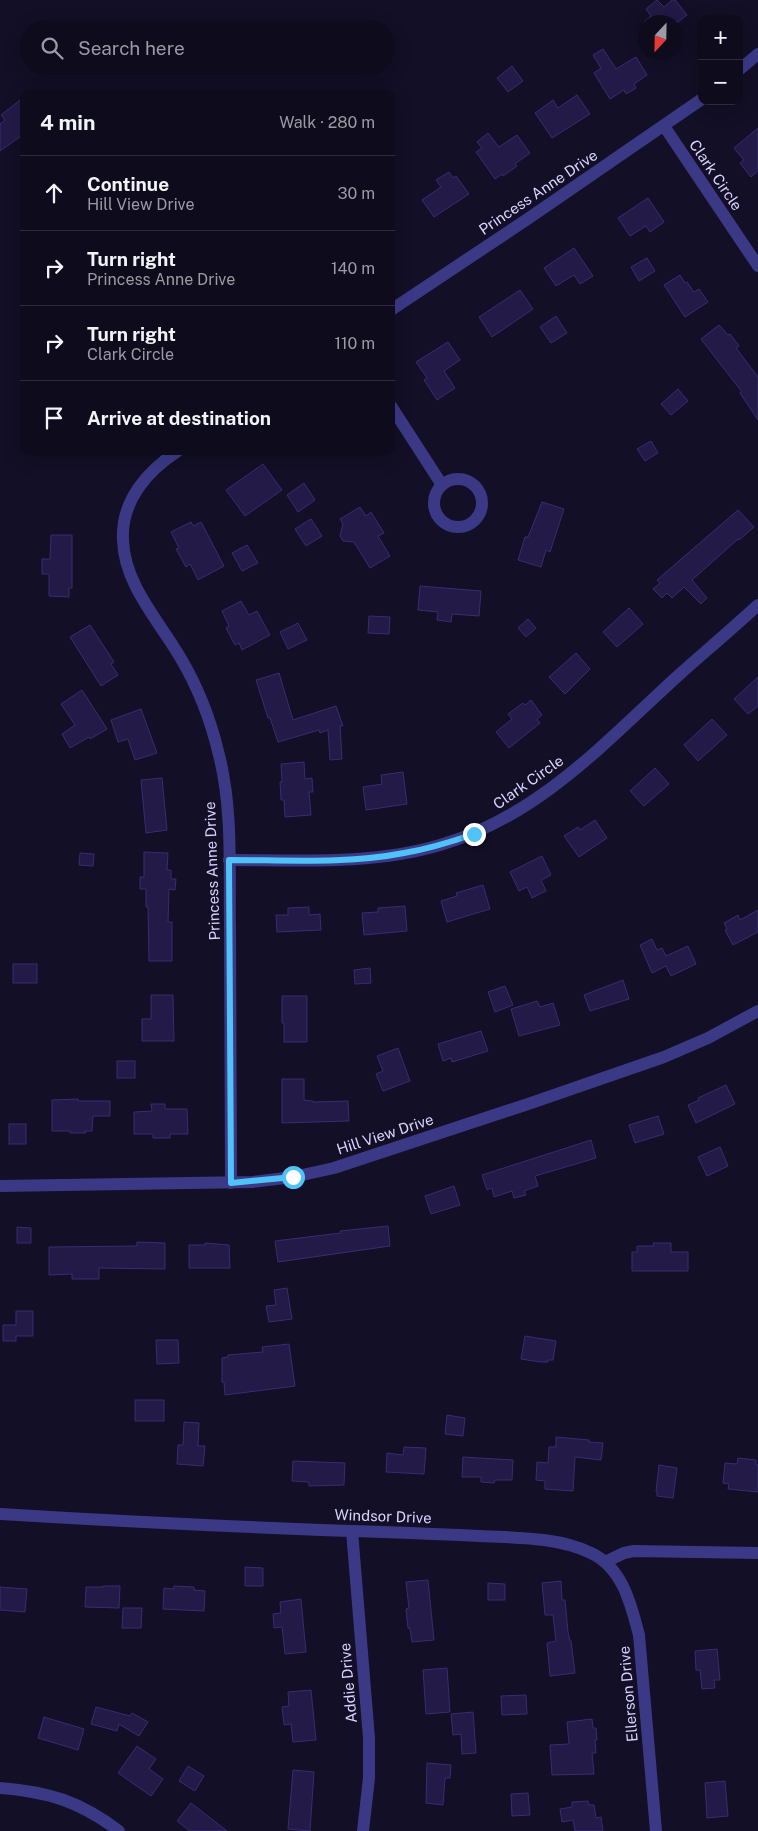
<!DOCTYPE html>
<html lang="en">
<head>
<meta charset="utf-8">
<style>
  :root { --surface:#0e0b1c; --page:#1c1929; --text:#f1f3f6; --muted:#9b9ba3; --line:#2e2b3b }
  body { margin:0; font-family:"Public Sans",sans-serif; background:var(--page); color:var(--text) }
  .controls { position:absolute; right:15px; top:15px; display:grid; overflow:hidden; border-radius:10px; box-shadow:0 5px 20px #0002 }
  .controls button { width:45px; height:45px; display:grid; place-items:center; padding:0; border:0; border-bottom:1px solid var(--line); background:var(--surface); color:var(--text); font:25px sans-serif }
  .compass { position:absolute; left:638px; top:15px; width:45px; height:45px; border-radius:50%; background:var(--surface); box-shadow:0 5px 20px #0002; rotate:202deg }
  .stop { position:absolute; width:15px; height:15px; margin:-11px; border:4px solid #4fc3f7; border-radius:50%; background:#fff }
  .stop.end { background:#4fc3f7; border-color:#fff; box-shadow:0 1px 5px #0008 }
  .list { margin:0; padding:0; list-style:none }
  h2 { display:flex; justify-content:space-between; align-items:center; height:65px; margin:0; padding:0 20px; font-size:21px }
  h2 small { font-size:16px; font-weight:400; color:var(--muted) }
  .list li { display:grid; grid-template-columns:32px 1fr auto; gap:15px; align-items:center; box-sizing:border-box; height:75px; padding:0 20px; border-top:1px solid var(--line) }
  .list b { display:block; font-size:19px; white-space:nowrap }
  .list p { margin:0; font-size:16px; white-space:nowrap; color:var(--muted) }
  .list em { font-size:16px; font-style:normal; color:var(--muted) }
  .icon { flex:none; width:28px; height:28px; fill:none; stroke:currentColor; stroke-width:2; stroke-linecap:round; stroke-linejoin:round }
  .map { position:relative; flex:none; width:758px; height:1831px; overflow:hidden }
  .search { position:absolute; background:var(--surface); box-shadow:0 5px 20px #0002; left:20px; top:20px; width:375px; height:55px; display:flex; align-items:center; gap:12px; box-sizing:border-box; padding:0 18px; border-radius:28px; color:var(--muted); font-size:19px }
  .panel { position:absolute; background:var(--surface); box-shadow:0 5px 20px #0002; left:20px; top:90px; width:375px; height:365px; border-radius:10px }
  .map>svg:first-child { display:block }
</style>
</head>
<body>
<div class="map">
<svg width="758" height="1831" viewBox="0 0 758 1831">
  <rect width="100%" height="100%" fill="#120f26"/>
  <g fill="#231a47" stroke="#392c73">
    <path d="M657,0L664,7L672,0H675L687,15L678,22H644L651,16L646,9Z"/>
    <path d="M603,49L616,69L636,57L647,75L634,84L636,88L626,94L624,90L610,99L594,73L601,68L593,55Z"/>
    <path d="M512,66L523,81L508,92L497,78Z"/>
    <path d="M577,95L590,114L552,138L535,113L553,100L558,108Z"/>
    <path d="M24,97V134L0,151V124L5,120L1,115Z"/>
    <path d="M758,128V171L751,177L740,163L744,160L734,148Z"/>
    <path d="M488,133L499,147L517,135L530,153L515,164L517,166L503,176L502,174L495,179L476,152L482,148L477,142Z"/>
    <path d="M449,172L453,178L456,176L469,194L434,217L422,200L441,187L436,180Z"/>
    <path d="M648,198L664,222L650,232L646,226L630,236L618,218Z"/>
    <path d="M574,248L593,276L580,284L574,275L556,286L544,268Z"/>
    <path d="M647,258L655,271L639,281L631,267Z"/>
    <path d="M680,275L685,283L687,282L694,292L699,289L708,302L685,317L664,285Z"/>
    <path d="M520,290L533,309L492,337L479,317Z"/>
    <path d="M556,316L567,333L551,343L540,327Z"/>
    <path d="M719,325L728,335L730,334L739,346L736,348L758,377V420L740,393L742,392L701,339Z"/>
    <path d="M448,342L460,360L444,371L455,388L437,400L424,380L427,378L416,362Z"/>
    <path d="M678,389L688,401L671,415L661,404Z"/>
    <path d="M651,441L658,453L645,461L637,449Z"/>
    <path d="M263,464L282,490L245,516L226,490Z"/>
    <path d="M304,483L315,500L298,512L287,495Z"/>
    <path d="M542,502L564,509L550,552L546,550L541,567L518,560L525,537H528Z"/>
    <path d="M360,507L366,516L371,512L384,533L378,536L390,556L370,568L354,542L343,541L340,536L343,524L340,519Z"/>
    <path d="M738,510L754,527L739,540L738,539L692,580L707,598L701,604L684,587L672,598L667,593L662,598L653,589L660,583L657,580Z"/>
    <path d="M311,519L322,536L306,546L295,529Z"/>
    <path d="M191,522L193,526L201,522L224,566L198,580L190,564L186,567L176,549L179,548L171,532Z"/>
    <path d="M51,535H72V588H69V597L49,596V574H42V559H50Z"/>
    <path d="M247,545L258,563L242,571L232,553Z"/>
    <path d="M420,586L481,591L479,616L452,614L451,622L437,620L438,612L418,610Z"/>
    <path d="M241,601L249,615L257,611L270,635L242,650L239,643L235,645L226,628L229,626L222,611Z"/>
    <path d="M629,608L643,624L617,647L603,632Z"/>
    <path d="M369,616L390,617L389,634L368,633Z"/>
    <path d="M528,619L536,628L526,637L518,628Z"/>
    <path d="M298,623L307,640L288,649L280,632Z"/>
    <path d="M90,625L114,662L111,664L118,675L101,686L70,637Z"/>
    <path d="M576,653L590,669L565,694L549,677Z"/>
    <path d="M279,673L293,720L336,706L343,726H340L342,759L330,760L328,730L320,733L319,730L278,742L270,718H268L256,680Z"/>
    <path d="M758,677V706L748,714L734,699Z"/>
    <path d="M82,690L107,729L90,739L89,737L70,748L62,734L75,725L61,704Z"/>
    <path d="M531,700L542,715L537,719L540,723L509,748L496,732L512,719L508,714L523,703L525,705Z"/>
    <path d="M141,709L157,753L135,760L128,739L118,742L111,720Z"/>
    <path d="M712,719L727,735L698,761L684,745Z"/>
    <path d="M304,762L305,779L312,778L313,792H309L311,815L285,817L284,800H281L280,782H282L281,764Z"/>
    <path d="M655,768L669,784L644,806L630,791Z"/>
    <path d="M403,772L407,804L366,810L363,787L382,784L381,775Z"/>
    <path d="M162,778L167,830L146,833L141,780Z"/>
    <path d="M595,820L607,838L579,857L564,836L578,827L580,830Z"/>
    <path d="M144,852L168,853L167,870H171V879H176L175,890L169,889L168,922H172V961H149L148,907H146V889H140V877H144Z"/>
    <path d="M80,853L94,854L93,866L79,865Z"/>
    <path d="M542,856L551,875L541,880L546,891L532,898L527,887L519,891L510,872Z"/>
    <path d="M483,885L490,909L447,922L441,901L457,896L456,893Z"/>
    <path d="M405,906L407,931L364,935L362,913L378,912V908Z"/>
    <path d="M309,907V915L320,914L321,930L277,932L276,915H288V908Z"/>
    <path d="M758,910V932L733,945L725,930L727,929L724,923L738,915L740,920Z"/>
    <path d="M652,939L657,950L662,948L666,956L688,946L696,964L671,976L666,966L652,973L640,945Z"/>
    <rect x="13" y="964" width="24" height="19"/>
    <path d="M370,968L371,983L355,984L354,970Z"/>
    <path d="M623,980L629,999L590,1011L584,995Z"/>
    <path d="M505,986L513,1005L495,1012L488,992Z"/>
    <path d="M151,995H173L174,1041H142V1019H151Z"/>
    <path d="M282,996H307V1042H284V1023H282Z"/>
    <path d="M537,1001L540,1007L553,1003L560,1025L519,1036L511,1009Z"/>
    <path d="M481,1031L488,1051L452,1062L451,1058L443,1061L438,1044Z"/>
    <path d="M398,1048L410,1081L383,1091L376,1074L383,1071L377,1056Z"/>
    <rect x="117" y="1061" width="18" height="17"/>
    <path d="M282,1079H304V1100L313,1101V1102L348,1101L349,1121L282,1123Z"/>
    <path d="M726,1085L735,1104L696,1123L688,1105L699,1100L698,1098Z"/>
    <path d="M78,1099V1101H110V1116H93L92,1131H85L86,1133H70V1131H52V1100Z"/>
    <path d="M151,1104H165V1109H187L188,1134H170V1138H153V1134H134V1112L152,1111Z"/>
    <path d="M658,1116L664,1134L635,1143L629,1125Z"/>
    <rect x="9" y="1124" width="17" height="20"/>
    <path d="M591,1140L596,1158L535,1176L538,1186L524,1191L526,1195L514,1198L512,1191L494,1197L492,1188L487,1190L482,1175Z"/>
    <path d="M720,1147L728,1166L707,1176L698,1157Z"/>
    <path d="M454,1186L460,1205L431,1214L425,1196Z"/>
    <path d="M388,1226L390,1246L278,1262L275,1241L341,1233L340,1231Z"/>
    <path d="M17,1227L31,1228V1243H17Z"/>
    <path d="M137,1242L165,1243V1269L99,1268V1279H72V1274L49,1275V1247L137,1246Z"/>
    <path d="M205,1243L229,1245L230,1268H189V1245H205Z"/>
    <path d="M653,1243H671V1252H688V1271H632V1252H637V1246H654Z"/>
    <path d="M287,1288L292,1319L269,1322L266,1306L276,1305L274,1290Z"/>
    <path d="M16,1311H33V1336H16V1341H3V1325H16Z"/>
    <path d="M525,1336L556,1341L553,1360H548V1362H540L521,1359Z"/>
    <path d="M156,1340H178L179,1363L157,1364Z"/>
    <path d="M289,1344L295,1386L225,1395L224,1382H222V1358L228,1357V1355L263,1352L262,1347Z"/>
    <rect x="135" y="1400" width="29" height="21"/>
    <path d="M447,1415L465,1418L463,1436L445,1434Z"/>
    <path d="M184,1422L199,1423L198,1446H205L203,1466L177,1464L178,1445H183Z"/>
    <path d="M556,1437L589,1440V1442L603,1443L601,1460L575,1457L573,1491L545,1489V1481L536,1480L537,1462L548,1463L549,1447H556Z"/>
    <path d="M404,1447L426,1448L424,1474L386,1472L387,1453L403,1455Z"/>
    <path d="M463,1457L513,1460L512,1480H495L494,1483L481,1482V1477H462Z"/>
    <path d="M738,1458L756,1460V1465H758V1492L728,1489L729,1484L723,1483L725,1463L737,1464Z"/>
    <path d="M293,1461L345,1463L344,1485L309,1486V1482L292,1481Z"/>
    <path d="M659,1465L677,1468L673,1498L657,1496V1492H656Z"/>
    <path d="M245,1567L263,1568V1586H245Z"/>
    <path d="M428,1580L434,1640L412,1642L410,1628H408L406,1609L409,1608L406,1582Z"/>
    <path d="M561,1581L562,1600H565L568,1632L570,1641H571L575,1673L550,1676L547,1643L556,1641L553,1615H545L542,1583Z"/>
    <path d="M488,1583L505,1584V1600H488Z"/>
    <path d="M103,1586H120L119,1608L85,1607L86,1587H103Z"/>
    <path d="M174,1586L194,1587V1590L205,1591L204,1611L163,1609L164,1588L174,1589Z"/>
    <path d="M0,1587L27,1589L25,1612L0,1610Z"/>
    <path d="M301,1599L306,1652L285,1654L282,1627L274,1628L273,1614L281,1613L280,1602Z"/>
    <path d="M123,1608H142L141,1628H122Z"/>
    <path d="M717,1649L720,1680H714L715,1688L702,1689L700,1670H696L695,1651Z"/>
    <path d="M447,1668L450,1712L426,1714L423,1670Z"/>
    <path d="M311,1690L316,1740L293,1742L291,1724L284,1725L282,1707L289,1706L288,1692Z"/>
    <path d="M526,1695L527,1714L502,1715L501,1696Z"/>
    <path d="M96,1707L130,1716L132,1713L148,1722L139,1736L119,1724L117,1731L91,1724Z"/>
    <path d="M473,1712L476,1753L462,1754L461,1734L453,1735L451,1714Z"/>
    <path d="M44,1717L84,1729L78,1750L38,1738Z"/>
    <path d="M592,1719L593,1728H596L597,1740H595L596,1753H592L594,1774L552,1775L550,1745L569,1744L567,1722Z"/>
    <path d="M137,1746L156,1759L149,1769L163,1779L151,1796L118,1773Z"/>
    <path d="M427,1763L451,1765L450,1778H445L443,1805L426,1803Z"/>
    <path d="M188,1766L204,1776L195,1791L179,1781Z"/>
    <path d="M293,1770L314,1772L310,1831L288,1829Z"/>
    <path d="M725,1781L728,1816L707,1818L705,1783Z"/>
    <path d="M528,1793L530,1815L512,1816L511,1794Z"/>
    <path d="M588,1801L589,1805H594L596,1818L601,1817L603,1831H575L573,1820L562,1822L560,1809L572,1807V1802Z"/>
    <path d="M191,1803L227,1831H190L177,1821Z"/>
  </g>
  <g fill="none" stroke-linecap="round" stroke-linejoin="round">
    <g stroke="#3b3986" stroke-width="12">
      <path d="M739,70L758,54"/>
      <path d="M664,126L758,266"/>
      <path d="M391,310L529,218L702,99"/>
      <path d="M391,406L442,485"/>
      <path d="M178,451C147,471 121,501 123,540C124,584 159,621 180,657C198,687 211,721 219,755C233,810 229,869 230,926C231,1011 231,1097 231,1183"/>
      <circle cx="458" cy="503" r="24"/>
      <path d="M229,860C299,860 373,865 440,845C540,816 607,740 681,673C707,650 733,628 758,605"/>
      <path d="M0,1186L252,1182L293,1177L334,1168L531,1103L664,1057L708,1038L758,1011"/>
      <path d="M0,1514C117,1521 234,1527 351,1531C394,1532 437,1534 480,1536C517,1538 558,1537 591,1553C623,1568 631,1605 639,1635L656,1831"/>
      <path d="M352,1531L369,1738V1778L363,1831"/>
      <path d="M605,1562L624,1553L634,1551L758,1553"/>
      <path d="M0,1788C49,1792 79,1801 119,1831"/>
    </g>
  </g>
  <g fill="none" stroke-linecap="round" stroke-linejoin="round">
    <path stroke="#4fc3f7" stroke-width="6" d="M293,1177L231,1183L229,860C287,860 348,864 404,853C428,849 451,842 474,834"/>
  </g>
  <g text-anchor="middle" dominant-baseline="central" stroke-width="5" stroke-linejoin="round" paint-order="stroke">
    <g font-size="15" fill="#d8d3ff" stroke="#120f26">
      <text transform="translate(716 175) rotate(56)">Clark Circle</text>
      <text transform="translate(538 192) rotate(-34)">Princess Anne Drive</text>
      <text transform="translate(528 782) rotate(-35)">Clark Circle</text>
      <text transform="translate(212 871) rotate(-92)">Princess Anne Drive</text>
      <text transform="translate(385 1134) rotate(-18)">Hill View Drive</text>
      <text transform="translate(383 1516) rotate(2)">Windsor Drive</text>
      <text transform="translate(348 1683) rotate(-95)">Addie Drive</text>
      <text transform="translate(628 1694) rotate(-95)">Ellerson Drive</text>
    </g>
  </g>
</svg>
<div class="controls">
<button>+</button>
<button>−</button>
</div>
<svg class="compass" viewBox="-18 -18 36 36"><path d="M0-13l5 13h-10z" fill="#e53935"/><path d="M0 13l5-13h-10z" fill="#9b9ba3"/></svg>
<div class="stop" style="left:293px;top:1177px"></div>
<div class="stop end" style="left:474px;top:834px"></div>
<div class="search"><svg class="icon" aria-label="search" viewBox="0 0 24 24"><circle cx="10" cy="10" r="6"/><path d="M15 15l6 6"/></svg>Search here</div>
<section class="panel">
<h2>4 min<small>Walk · 280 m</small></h2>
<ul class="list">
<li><svg class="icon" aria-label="ahead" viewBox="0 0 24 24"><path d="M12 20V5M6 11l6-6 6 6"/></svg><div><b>Continue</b><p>Hill View Drive</p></div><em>30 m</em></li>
<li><svg class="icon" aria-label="right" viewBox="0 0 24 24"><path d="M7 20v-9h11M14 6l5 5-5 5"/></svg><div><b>Turn right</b><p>Princess Anne Drive</p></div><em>140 m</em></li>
<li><svg class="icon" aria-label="right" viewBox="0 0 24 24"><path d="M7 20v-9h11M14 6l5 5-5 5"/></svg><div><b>Turn right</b><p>Clark Circle</p></div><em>110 m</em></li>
<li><svg class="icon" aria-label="arrive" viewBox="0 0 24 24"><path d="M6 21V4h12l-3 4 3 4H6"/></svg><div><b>Arrive at destination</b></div></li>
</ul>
</section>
</div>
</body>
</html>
